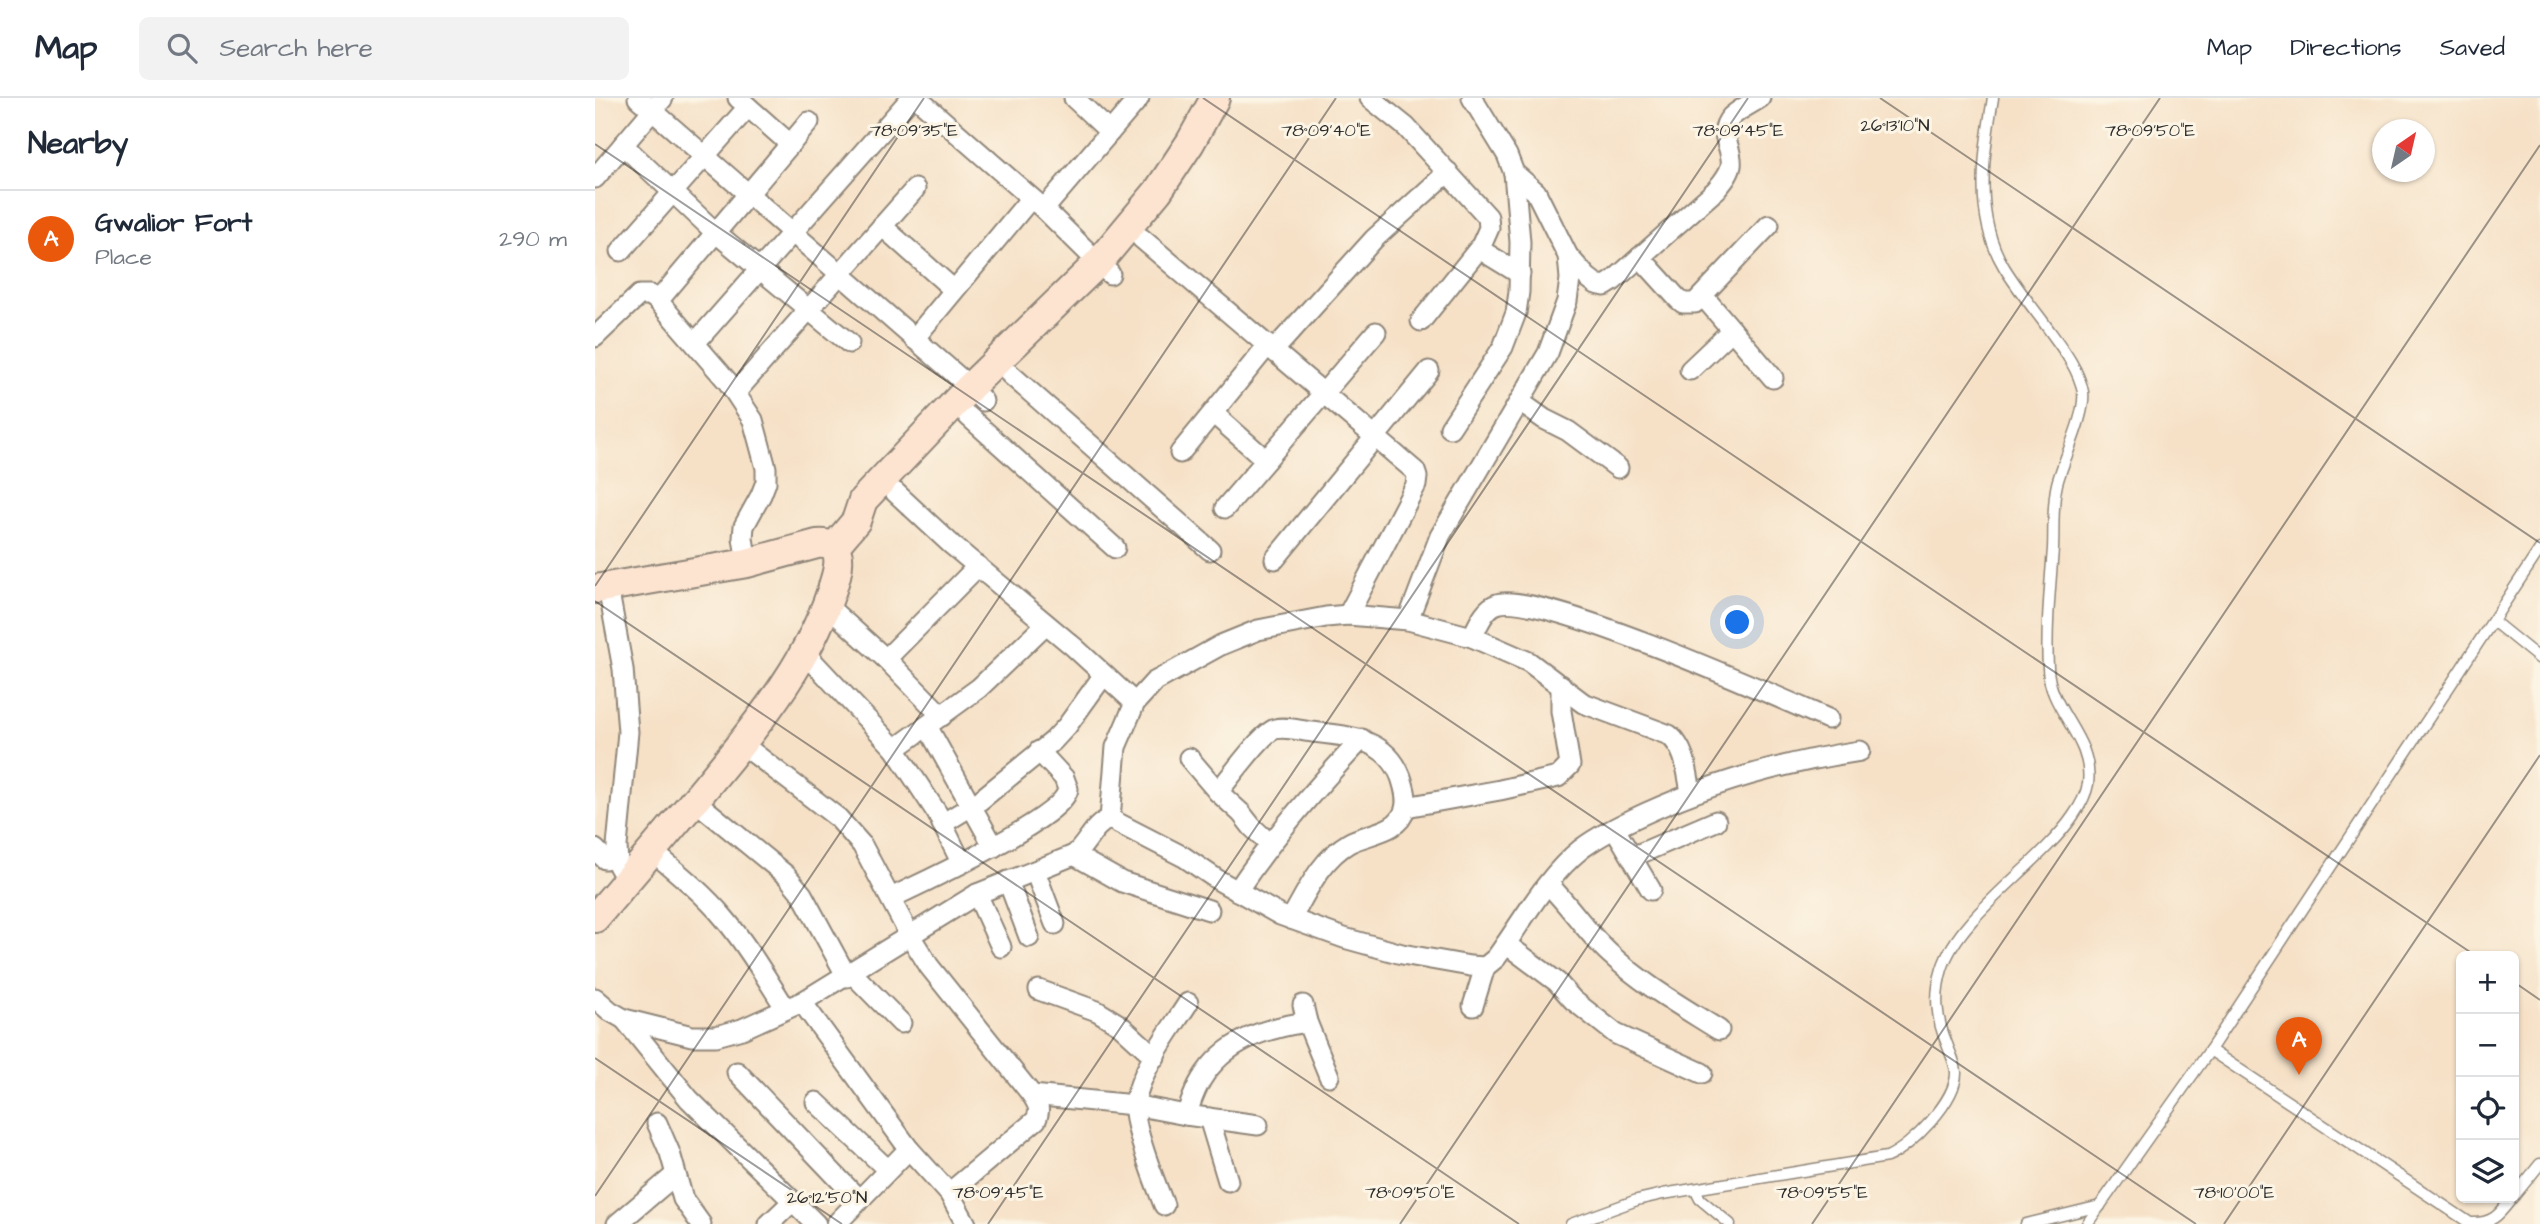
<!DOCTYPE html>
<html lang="en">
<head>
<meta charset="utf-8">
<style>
  :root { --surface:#fff; --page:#f2f2f3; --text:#1f2937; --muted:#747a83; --line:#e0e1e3; --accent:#ea580c }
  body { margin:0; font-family:"Architects Daughter",sans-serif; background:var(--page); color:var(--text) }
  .controls { position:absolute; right:21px; bottom:21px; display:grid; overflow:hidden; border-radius:10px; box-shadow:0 2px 5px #0004 }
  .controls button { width:63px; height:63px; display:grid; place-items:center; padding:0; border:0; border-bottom:2px solid var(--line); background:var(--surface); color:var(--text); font:35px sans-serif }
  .compass { position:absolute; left:1777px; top:21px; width:63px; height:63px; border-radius:50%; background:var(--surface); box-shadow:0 2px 5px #0004; rotate:34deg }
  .you { position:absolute; left:1143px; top:525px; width:24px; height:24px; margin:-18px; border:5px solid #fff; border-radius:50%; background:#1a73e8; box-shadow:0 0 0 10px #1a73e833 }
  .badge { display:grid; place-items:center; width:46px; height:46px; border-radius:50%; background:var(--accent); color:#fff; font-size:23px; font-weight:700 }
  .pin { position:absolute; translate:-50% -58px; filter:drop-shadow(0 2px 4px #0008) }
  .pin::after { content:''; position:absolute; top:37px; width:24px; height:21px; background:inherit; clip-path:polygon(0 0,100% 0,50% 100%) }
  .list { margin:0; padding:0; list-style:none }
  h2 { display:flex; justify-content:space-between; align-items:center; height:91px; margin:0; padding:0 28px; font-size:30px }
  h2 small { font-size:23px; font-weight:400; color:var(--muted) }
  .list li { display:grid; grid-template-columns:46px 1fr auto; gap:21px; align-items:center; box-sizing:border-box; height:98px; padding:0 28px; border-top:2px solid var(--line) }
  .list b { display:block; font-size:26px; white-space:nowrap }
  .list p { margin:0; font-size:23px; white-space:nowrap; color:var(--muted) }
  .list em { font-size:23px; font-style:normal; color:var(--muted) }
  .icon { flex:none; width:38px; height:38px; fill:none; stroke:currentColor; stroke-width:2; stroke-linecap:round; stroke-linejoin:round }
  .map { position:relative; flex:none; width:1945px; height:1126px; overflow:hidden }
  header { display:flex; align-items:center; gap:42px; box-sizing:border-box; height:98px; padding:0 35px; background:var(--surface); border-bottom:2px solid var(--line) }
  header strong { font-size:33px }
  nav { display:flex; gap:38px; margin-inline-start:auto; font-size:24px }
  .search { width:490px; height:63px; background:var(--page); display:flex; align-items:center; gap:18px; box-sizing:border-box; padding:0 24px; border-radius:10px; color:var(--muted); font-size:26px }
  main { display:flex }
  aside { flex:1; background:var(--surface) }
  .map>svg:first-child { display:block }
</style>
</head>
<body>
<header>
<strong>Map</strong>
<div class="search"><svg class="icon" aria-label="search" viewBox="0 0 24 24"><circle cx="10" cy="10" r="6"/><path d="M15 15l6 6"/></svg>Search here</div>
<nav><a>Map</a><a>Directions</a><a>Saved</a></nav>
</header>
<main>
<aside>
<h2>Nearby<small></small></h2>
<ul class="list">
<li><span class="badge">A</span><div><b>Gwalior Fort</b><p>Place</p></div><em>290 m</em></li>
</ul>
</aside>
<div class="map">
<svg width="1945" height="1126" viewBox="0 0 1945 1126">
  <rect width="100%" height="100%" fill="#fcf5e5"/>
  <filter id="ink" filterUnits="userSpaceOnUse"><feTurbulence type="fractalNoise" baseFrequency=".0143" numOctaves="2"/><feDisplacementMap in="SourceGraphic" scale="14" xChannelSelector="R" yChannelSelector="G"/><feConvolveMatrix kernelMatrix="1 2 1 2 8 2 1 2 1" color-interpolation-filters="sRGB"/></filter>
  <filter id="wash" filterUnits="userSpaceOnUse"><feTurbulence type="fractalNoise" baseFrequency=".00686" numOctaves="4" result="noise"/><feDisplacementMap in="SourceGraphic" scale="28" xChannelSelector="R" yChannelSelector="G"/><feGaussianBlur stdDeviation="1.57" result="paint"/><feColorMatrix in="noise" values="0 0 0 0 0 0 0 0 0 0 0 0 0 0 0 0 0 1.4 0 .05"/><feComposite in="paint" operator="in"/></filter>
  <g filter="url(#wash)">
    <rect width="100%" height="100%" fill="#f6e1c7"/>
  </g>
  <g filter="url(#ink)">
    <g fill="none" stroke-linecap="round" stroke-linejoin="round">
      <defs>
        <g id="lane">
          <path d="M1898,523L1945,561"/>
          <path d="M1615,952L1875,1125C1898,1126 1904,1117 1917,1100"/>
          <path d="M1100,1091L1105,1101L1135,1126"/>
          <path d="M1919,1098L1945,1066"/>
          <path d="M976,1126L1042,1102L1068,1096L1292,1059C1316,1049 1362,1002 1361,974C1360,964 1355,955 1352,946C1341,920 1339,897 1347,871C1364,816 1445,767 1478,718C1485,708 1491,698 1493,686C1499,640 1454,613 1453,570C1451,531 1455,490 1458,451C1459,430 1457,406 1462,386C1468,362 1491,317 1488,294C1483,267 1462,244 1447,222C1434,205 1420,187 1409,169C1378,118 1389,55 1398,0"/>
          <path d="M1431,1126L1505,1108"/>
          <path d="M1492,1126L1615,952L1945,451"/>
        </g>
        <g id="street">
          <path d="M43,0L375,289L388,303"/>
          <path d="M143,0L195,46"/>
          <path d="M322,0L449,111L515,176"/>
          <path d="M479,0L515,34"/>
          <path d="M775,0L811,29L893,119L894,130L886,148L889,154L925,176"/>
          <path d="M28,47L120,134L254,245"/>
          <path d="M0,80L68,0"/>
          <path d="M449,111L544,0"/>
          <path d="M287,128L359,192"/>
          <path d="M546,140L820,373L822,379L821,387L753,517"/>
          <path d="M26,153L153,9"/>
          <path d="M973,158L992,179L1001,186L1010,188L1018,183L1121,92C1127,85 1134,77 1136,68C1139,50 1121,35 1136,19C1144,11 1156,6 1165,0"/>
          <path d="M1045,159L1083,201L1088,205H1100L1174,127"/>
          <path d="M1108,198L1178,280"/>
          <path d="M63,203L214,24"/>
          <path d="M826,223L886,148"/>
          <path d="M0,239L44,197H55L63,203L133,284L158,322L171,370V384L166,397L149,428L148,440L152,465"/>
          <path d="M319,241L436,100"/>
          <path d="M100,245L316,0"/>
          <path d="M679,252L779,141L853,74"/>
          <path d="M1095,272L1137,232"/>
          <path d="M415,276L615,452"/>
          <path d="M141,294L320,91"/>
          <path d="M925,304L949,321L973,333L1023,370"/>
          <path d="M618,315L671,362"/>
          <path d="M373,318L520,450"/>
          <path d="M855,330L908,249L921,215L924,194L925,144L919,75L912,57L877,0"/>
          <path d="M585,355L673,247"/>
          <path d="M300,394L357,447L479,549L540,605"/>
          <path d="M630,410L781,234"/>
          <path d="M680,461L834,273"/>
          <path d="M13,489L28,571L33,634L22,748L23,767L32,783"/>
          <path d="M231,507L291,561L347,618"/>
          <path d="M813,522L845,438L953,255L972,203L975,181L973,158L941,94L919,75"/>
          <path d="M877,539C883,528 889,510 902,506C941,491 1183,599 1233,621"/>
          <path d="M209,554L300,651L342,715L366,764"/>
          <path d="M291,561L383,468"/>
          <path d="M332,628L399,749"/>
          <path d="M147,646L243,720L267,747L314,836L334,868L437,997L539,1007L591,1017L663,1027"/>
          <path d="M300,651L384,590L451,526"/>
          <path d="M594,660L623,694L646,715L657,729L674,745"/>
          <path d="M623,694C634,681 667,635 680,631C691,628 706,633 717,634C753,638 791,640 806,679C809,689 813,700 810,711C804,735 772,735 754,745C726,761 711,795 696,821"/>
          <path d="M99,702L192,778L207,796L252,879"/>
          <path d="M811,709L905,692L963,679L975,667L966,613V587"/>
          <path d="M515,721L521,649L540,605L559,584L626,547L663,532L731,519L753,517L813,522L877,539L934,564L988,605L1074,637C1091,651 1092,674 1096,694"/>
          <path d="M347,726L383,704L458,643L472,628L508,578"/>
          <path d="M1020,731L1056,792"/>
          <path d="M0,751L10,761"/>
          <path d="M57,753C82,774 108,795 129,820C153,848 171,880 191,911"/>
          <path d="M479,757L527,784L614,812"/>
          <path d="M1037,759L1121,723"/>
          <path d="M440,773L460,826"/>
          <path d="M413,783L434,839"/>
          <path d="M954,787C975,808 992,835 1014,855C1047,886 1086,908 1124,932"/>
          <path d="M642,793C679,738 721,689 767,641"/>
          <path d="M382,796L406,849"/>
          <path d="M296,800C328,784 468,721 473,691L469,680L444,653"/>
          <path d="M911,846L962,884L978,902L1021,936L1107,975"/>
          <path d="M257,875L306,925"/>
          <path d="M444,892L502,913L525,927L560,959"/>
          <path d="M0,900L15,913L29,921L97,938H121L147,931L207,904L382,796L479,757C493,746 498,726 515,721L589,759L623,782L685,817L749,840L807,856L875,868L890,869L901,860C927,824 951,779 986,751C1006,736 1029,725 1051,715C1119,684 1191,664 1265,653"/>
          <path d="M207,904L314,1051L354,1095L371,1126"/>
          <path d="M708,907L712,924L734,978"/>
          <path d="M878,908L890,869"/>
          <path d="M30,922L94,1001L221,1126"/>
          <path d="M142,974L264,1102"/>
          <path d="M221,1004L293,1072"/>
          <path d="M591,1017C596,1005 599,993 606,982C629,943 670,930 712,924"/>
          <path d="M614,1020L633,1083"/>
          <path d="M62,1025L75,1055L88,1101L106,1126"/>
          <path d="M354,1095L441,1022C446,1011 443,1007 437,997"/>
          <path d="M569,1107C561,1087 536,1024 540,1004C547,969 574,935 593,905"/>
          <path d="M22,1126L80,1077"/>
          <path d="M174,1126L198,1103"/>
          <path d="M241,1126L314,1051"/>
        </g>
        <g id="secondary">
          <path d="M239,449L261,423L268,402L375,289L503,165L563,93L595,45L620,0"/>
          <path d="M0,491L152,465L222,446C244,444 246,459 241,478C218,564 155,635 100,702C67,741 33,781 0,820"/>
        </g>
      </defs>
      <use href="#lane" stroke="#908679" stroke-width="13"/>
      <use href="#street" stroke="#908679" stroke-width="23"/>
      <use href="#secondary" stroke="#908679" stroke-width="32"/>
      <use href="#lane" stroke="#fff" stroke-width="10"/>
      <use href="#street" stroke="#fff" stroke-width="19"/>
      <use href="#secondary" stroke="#fde4d1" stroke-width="28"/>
    </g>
  </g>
  <path fill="none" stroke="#2b2b2b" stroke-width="2" stroke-opacity="0.45" d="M608,0L1881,858M1285,0L1945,445M0,46L1601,1126M0,488L329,0M0,503L924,1126M1919,884L1945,902M0,960L247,1126M0,1098L741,0M393,1126L1153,0M805,1126L1565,0M1217,1126L1945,47M1629,1126L1945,657"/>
  <g font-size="18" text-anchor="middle" fill="#2b2b2b" stroke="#fcf5e5" stroke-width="6" stroke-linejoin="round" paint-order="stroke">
    <text x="1300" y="33">26°13'10"N</text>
    <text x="319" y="38">78°09'35"E</text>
    <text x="731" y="38">78°09'40"E</text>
    <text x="1143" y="38">78°09'45"E</text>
    <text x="1555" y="38">78°09'50"E</text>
    <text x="403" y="1100">78°09'45"E</text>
    <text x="815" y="1100">78°09'50"E</text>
    <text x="1227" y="1100">78°09'55"E</text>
    <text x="1639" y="1100">78°10'00"E</text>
    <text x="232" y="1105">26°12'50"N</text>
  </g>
</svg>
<div class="controls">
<button>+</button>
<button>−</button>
<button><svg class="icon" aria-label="locate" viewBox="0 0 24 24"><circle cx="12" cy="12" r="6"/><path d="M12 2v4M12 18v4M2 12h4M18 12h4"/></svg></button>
<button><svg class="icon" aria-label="layers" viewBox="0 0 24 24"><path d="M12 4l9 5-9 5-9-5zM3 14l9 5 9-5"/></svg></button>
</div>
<svg class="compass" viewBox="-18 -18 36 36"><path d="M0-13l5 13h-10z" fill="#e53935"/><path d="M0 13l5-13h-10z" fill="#747a83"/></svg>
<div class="you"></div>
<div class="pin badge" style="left:1704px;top:977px">A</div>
</div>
</main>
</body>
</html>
